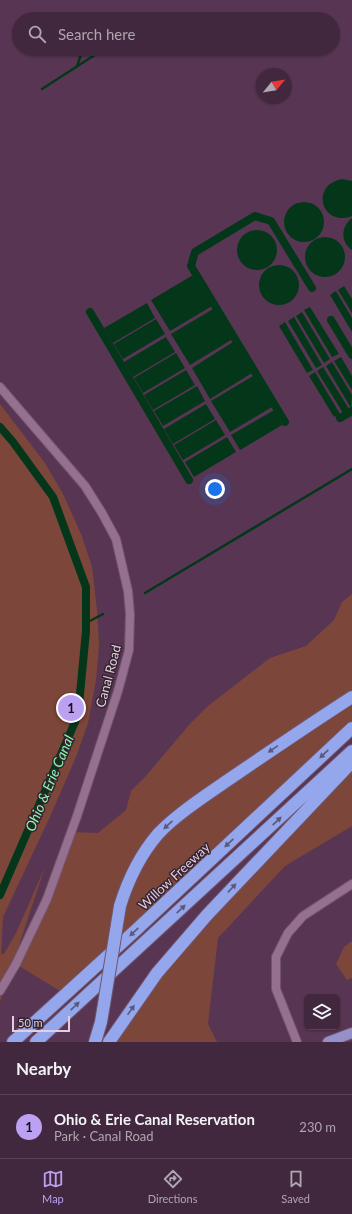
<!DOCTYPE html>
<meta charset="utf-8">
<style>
:root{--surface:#42283e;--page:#4c3449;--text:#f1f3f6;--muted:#aea6b0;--line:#5a4458;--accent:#bca0f2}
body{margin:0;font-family:Lato,sans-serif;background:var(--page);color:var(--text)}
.controls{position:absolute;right:12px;bottom:12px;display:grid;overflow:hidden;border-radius:6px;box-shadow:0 1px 3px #0004}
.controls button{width:36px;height:36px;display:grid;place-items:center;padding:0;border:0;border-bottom:1px solid var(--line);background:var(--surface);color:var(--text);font:20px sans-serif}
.compass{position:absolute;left:256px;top:68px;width:36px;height:36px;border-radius:50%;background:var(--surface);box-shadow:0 1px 3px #0004;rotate:60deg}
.scale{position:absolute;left:12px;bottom:10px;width:58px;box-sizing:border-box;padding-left:4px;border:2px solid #e3cedf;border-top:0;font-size:11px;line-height:14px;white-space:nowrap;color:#e3cedf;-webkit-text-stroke:3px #342431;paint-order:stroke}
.you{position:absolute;left:215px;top:489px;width:14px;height:14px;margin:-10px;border:3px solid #fff;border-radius:50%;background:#1a73e8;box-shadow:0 0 0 6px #1a73e833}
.badge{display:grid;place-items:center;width:26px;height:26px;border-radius:50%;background:var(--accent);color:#111;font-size:13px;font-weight:700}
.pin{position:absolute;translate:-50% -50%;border:2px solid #fff;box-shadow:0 1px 4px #0006}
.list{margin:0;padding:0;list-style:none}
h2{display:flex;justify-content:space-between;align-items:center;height:52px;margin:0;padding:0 16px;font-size:17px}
h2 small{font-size:13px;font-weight:400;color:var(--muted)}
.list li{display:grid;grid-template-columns:26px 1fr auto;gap:12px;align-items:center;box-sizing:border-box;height:64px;padding:0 16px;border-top:1px solid var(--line)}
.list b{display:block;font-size:15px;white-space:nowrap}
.list p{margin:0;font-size:13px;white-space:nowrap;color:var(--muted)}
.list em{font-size:13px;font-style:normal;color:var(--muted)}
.icon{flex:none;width:22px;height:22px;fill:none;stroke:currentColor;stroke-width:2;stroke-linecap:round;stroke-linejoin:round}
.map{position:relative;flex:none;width:352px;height:1042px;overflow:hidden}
.search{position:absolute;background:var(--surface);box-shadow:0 1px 3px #0004;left:12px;right:12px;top:12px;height:44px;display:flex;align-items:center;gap:10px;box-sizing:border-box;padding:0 14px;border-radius:22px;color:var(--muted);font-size:15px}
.sheet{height:116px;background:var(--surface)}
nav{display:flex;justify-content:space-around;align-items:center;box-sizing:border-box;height:56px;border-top:1px solid var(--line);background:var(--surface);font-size:11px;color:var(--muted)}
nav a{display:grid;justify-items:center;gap:2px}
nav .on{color:var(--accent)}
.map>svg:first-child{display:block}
</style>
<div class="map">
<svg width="352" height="1042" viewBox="0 0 352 1042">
<rect width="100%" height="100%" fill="#583653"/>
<path fill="#7d463b" d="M0,404L45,463L63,494L81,534L92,567L97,610L99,645L96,680L88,723L76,757L48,821L3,917L1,954H4L17,931L45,867L0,1002Z
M352,594V728L65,994L16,964L71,832L98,833L126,810L131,791L145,777L189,725L208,706L270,658L306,646L334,620L342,602Z
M352,762V826L285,866L218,938L208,1024L217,1042H109L157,973Z
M352,941V978L347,980L336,964L344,947Z"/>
<path fill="#04371a" d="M342,179L352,181V216C322,228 309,185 342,179Z
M284 222a20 20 0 1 1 40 0a20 20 0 1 1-40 0Z
M352,218V250C340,242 341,226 352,218Z
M237 250a20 20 0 1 1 40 0a20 20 0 1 1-40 0Z
M305 257a20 20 0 1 1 40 0a20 20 0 1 1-40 0Z
M259 285a20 20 0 1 1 40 0a20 20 0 1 1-40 0Z
M193,275L212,306L170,331L151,300Z
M344,286L352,299V313L338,290Z
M336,291L352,318V332L330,295Z
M147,303L155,318L113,343L104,328Z
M310,307L339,354L332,357L304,310Z
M213,309L231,340L190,365L171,334Z
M302,312L330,359L324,363L296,316Z
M294,317L322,365L316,368L288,321Z
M156,319L165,334L123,359L114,344Z
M285,322L313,370L307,373L279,326Z
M166,337L175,352L133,377L124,362Z
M233,342L252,373L210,399L192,368Z
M176,353L185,368L143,393L134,378Z
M341,357L352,376V390L334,361Z
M332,362L352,395L351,408L326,366Z
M323,367L349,409L343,413L317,371Z
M186,370L195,385L153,410L144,395Z
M315,372L340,414L334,417L309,376Z
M253,376L272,407L230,432L211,401Z
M197,386L205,401L163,426L154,411Z
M206,404L215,419L173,444L164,429Z
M274,410L282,425L240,450L231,435Z
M216,420L225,435L183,460L174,445Z
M227,437L236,452L194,477L185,462Z"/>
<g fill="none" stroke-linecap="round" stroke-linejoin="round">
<path stroke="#04371a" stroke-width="2.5" d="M77,66L83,49
M42,89L104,49
M145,593L352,469
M86,623L103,614"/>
<path stroke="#04371a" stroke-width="8" d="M90,312L189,480
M331,320L352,355
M340,418L352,411
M285,422L191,266L195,252L255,216L271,221L312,288
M0,427L13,442L53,497L86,587V631L78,715L0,895"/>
<g stroke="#71556d" stroke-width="10">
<path id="minor" d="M0,387L85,486L102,513L116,539L128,591L130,614L129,650L118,691L77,816L47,899L16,964L0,991
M297,1042L276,989V957L288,933L303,916L352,884"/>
</g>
<g stroke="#71556d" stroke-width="12">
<path id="major" d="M328,1042L352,1033"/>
</g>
<g stroke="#71556d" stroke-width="14">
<path id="highway" d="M120,906C128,880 140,855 158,834C177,814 205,796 228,780C269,752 310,724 352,697
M13,1042L136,930L352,728
M36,1042L352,751
M95,1042L101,1022L104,1004
M109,1042L157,973L207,915L352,762"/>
</g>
<use href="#minor" stroke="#967090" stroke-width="8"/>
<use href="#major" stroke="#9591c8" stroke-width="10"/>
<use href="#highway" stroke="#94a7ed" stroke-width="12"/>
<g stroke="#71556d" stroke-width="14" stroke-linecap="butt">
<path id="highway-bridge" d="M104,1004L120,906"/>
</g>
<use href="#highway-bridge" stroke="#94a7ed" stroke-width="12"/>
</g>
<defs><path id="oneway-solid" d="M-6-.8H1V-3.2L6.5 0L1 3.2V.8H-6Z"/></defs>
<g fill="#5a587c">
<use href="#oneway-solid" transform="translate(273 749) rotate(146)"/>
<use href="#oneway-solid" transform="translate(324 754) rotate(137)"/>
<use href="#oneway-solid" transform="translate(277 821) rotate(-43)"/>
<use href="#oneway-solid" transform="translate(168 825) rotate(137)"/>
<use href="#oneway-solid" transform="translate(229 843) rotate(137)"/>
<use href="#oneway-solid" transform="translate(232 888) rotate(-47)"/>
<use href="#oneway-solid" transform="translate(181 909) rotate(-43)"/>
<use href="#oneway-solid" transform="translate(134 932) rotate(137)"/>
<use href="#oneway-solid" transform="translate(75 1006) rotate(-43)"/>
<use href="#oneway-solid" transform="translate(131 1010) rotate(-55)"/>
</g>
<g text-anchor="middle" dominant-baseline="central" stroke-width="3" stroke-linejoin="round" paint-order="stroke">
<g font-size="13" fill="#e3cedf" stroke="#342431">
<text transform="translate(108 676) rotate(-75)">Canal Road</text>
<text transform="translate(174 876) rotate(-43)">Willow Freeway</text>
</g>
<g font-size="14" font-style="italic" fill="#86f9aa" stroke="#342431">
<text transform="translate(49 783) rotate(-67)">Ohio &amp; Erie Canal</text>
</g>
</g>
</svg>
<div class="controls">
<button><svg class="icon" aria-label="layers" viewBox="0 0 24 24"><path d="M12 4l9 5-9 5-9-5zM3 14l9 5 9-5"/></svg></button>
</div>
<svg class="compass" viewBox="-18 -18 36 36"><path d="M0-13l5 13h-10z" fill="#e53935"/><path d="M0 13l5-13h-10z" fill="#aea6b0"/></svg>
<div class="scale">50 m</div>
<div class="you"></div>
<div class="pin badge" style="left:71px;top:708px">1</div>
<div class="search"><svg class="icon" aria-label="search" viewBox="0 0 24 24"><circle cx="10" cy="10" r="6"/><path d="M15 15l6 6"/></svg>Search here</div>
</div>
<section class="sheet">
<h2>Nearby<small></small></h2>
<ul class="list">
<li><span class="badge">1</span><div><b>Ohio &amp; Erie Canal Reservation</b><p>Park · Canal Road</p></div><em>230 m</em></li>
</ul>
</section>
<nav>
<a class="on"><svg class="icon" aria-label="map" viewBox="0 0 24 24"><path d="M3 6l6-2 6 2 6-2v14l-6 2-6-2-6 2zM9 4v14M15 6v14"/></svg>Map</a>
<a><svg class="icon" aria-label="directions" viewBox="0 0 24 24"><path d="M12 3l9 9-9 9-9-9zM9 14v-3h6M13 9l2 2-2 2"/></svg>Directions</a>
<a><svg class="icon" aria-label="saved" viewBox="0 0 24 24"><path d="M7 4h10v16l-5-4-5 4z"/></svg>Saved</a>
</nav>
